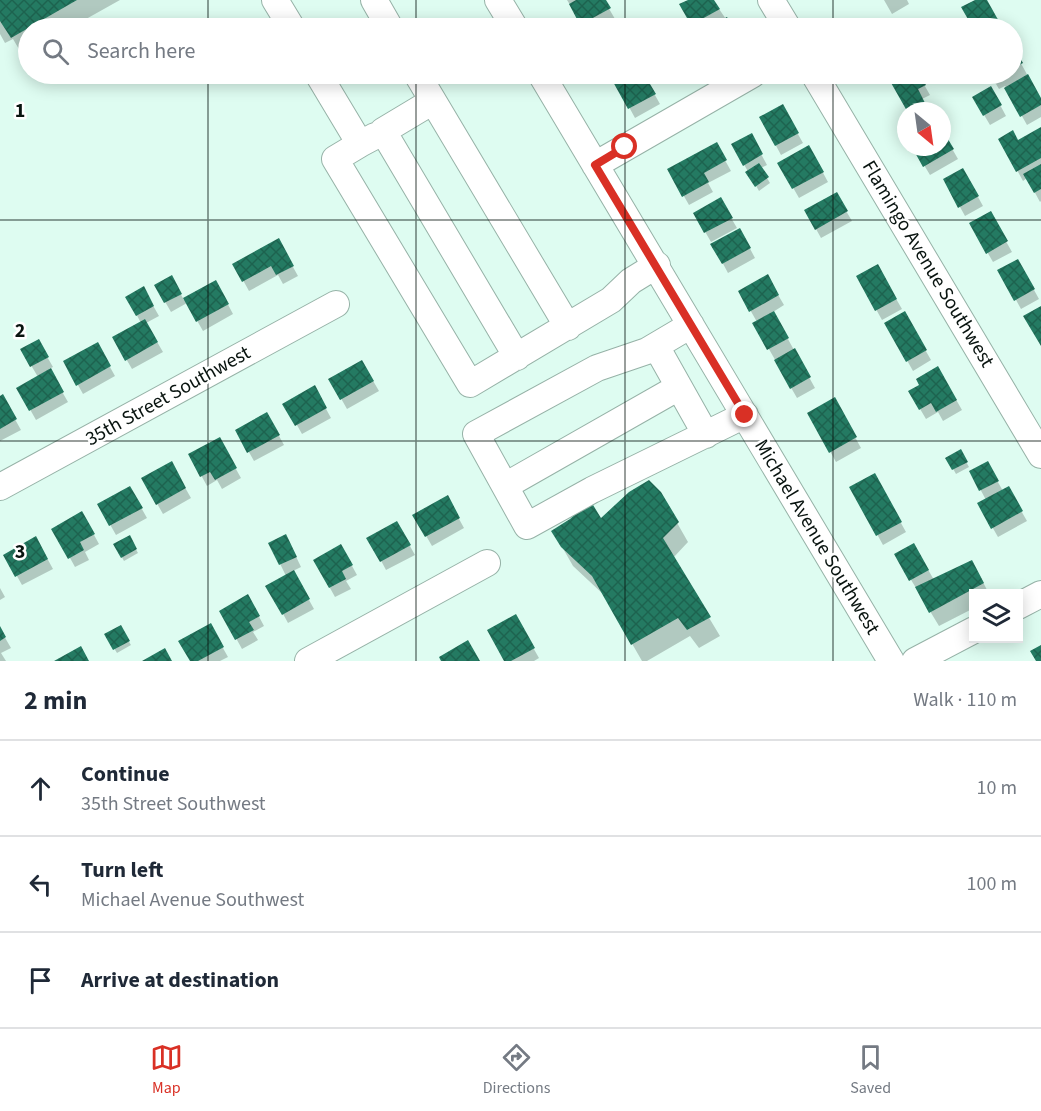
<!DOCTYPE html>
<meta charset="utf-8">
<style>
:root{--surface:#fff;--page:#f2f2f3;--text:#1f2937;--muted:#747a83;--line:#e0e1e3;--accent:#d93025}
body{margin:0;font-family:"Source Sans 3",sans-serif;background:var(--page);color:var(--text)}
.controls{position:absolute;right:18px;bottom:18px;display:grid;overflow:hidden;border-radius:0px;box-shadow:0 3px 15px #0003}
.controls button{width:54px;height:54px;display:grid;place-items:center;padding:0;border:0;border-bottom:2px solid var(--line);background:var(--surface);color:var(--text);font:30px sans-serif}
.compass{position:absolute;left:897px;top:102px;width:54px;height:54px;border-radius:50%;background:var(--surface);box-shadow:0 3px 15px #0003;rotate:151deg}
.stop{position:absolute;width:18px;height:18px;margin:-14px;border:4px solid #d93025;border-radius:50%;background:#fff}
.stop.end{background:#d93025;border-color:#fff;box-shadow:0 2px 6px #0008}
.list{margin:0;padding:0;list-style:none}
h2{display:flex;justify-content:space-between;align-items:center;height:78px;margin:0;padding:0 24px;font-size:26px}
h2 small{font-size:20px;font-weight:400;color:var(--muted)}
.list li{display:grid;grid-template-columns:39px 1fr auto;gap:18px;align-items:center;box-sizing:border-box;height:96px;padding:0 24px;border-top:2px solid var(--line)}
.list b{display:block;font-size:22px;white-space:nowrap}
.list p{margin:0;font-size:20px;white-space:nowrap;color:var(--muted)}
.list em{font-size:20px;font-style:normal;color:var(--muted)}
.icon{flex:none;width:33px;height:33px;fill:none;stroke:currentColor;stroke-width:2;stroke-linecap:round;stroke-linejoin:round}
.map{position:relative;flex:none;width:1041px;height:661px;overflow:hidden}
.search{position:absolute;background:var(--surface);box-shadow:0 3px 15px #0003;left:18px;right:18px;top:18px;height:66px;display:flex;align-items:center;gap:15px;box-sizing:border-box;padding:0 21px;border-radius:33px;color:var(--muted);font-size:22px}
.sheet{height:366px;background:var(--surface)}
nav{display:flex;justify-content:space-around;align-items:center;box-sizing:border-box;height:84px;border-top:2px solid var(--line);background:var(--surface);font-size:16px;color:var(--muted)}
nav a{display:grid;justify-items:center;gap:3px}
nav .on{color:var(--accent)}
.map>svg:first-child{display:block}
</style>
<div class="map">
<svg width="1041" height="661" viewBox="0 0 1041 661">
<defs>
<pattern id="building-cross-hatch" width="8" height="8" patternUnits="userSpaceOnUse" patternTransform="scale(1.5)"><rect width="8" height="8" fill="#247a62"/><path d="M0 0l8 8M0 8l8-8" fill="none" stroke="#1d634f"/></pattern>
</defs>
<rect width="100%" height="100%" fill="#defcf1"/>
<path fill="#0003" d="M0,0H120L70,28H28V52L23,56L13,39L5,43L0,34Z
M567,0H604L615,19L597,28H584Z
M691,0H713L732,28H695L681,5Z
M884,0H907L909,4L892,14Z
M978,0H986L1002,28H975L963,8Z
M1012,47L1041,100V117L1027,125L1005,86L999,89L990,74H1012Z
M611,74H643L660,104L635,118Z
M888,74H918L930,95L922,99L928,111H909Z
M991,88L1006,116L990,125L974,98Z
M782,106L803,143L781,155L761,118Z
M1041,129V201L1040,202L1027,178L1023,181L1000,139L1018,141Z
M943,133L958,159L930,175L915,150L919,147H942Z
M751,135L767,165L761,168L770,183L759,191L733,145Z
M716,144L731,171L708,183L713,192L689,205L669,170Z
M809,147L828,182L799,198L779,163Z
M963,170L983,206L965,216L945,180Z
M836,194L852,221L821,238L806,211Z
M720,199L737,228L711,242L695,214Z
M990,213L1012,252L993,262L971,224Z
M740,230L755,258L728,273L713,245Z
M278,240L298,276L283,284L278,275L249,291L234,264Z
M1018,261L1039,299L1021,309L1000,271Z
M877,266L902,309L882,320L858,277Z
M767,276L784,305L773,312L815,388L797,398L754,323L757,322L740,292Z
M171,277L184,300L216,282L233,314L203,331L187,303L171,312L156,286Z
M143,288L159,316L146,323L163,352L132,369L114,338L141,323L127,297Z
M904,313L931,360L913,371L886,323Z
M38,341L53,367L49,369L68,402L36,420L18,388L38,377L22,350Z
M97,344L115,376L83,394L65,362Z
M362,362L379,391L347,409L330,379Z
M938,368L962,410L943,421L938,412L926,419L910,392L921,386Z
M314,387L331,418L302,434L285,404Z
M2,396L21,430L0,441V398Z
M834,399L861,448L836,462L809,413Z
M267,414L284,445L254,461L237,431Z
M219,439L241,478L222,489L217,480L207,486L190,455Z
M960,451L969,467L956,474L947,458Z
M171,463L191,498L163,514L143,479Z
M987,463L1003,491L1008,488L1027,521L998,537L979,504L986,500L971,472Z
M874,475L906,532L883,545L851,487Z
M130,488L147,518L116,535L99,505Z
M660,493L688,542L673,558L720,636L699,648L690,636L647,661H642L604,595L573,566L553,531L601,521Z
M447,497L464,528L432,546L414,515Z
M82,513L99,544L85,552L89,560L75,567L54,529Z
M397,523L415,555L386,570L369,538Z
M129,537L138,553L124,561L115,545Z
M36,538L53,569L22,585L5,555Z
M270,543L291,546L301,567L293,571L314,609L288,623L268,586L286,576Z
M914,545L934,580L980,576L989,594H974V608L939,626L896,555Z
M341,546L357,575L346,581L351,589L335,597L315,561Z
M0,588L5,597L0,600Z
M248,596L264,626L253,632L258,640L242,649L221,611Z
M515,616L539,658L534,661H505Z
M210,625L228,657L220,661H191Z
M120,627L131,645L117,653L106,635Z
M0,629L11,648L1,653L6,661H0Z"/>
<path fill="url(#building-cross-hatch)" d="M0,0H77L11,38L0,21Z
M576,0H606L611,8L580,25L569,4Z
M688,0H714L720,9L691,25L679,4Z
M975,0H987L1001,25L996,28H973L961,7Z
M727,17L733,28H706Z
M1012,44L1023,63L1012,69Z
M625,74H644L656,94L628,109L612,80Z
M886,74H920L926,85L918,89L927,107L919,111H907Z
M989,74H1005L992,81Z
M1028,74L1041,98V105L1020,117L1004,88Z
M991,86L1002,105L983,116L972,97Z
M783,104L799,133L775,146L759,117Z
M1041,127V158L1016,172L998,139L1013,130L1018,140Z
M943,131L954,149L923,167L913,149L942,147Z
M752,133L763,154L743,166L731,144Z
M717,142L727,160L704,173L709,182L682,197L667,169Z
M809,145L824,172L792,189L777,163Z
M759,163L769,177L755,187L745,172Z
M1041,164V189L1034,193L1023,174Z
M963,168L979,196L958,208L943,179Z
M837,192L848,211L815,230L804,210Z
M721,197L733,218L704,233L693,213Z
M991,211L1008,241L986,254L969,223Z
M740,228L751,248L722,264L710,244Z
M279,238L294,266L276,275L271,266L242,282L232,264Z
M1018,259L1035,289L1014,301L997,270Z
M878,264L897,299L875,311L856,276Z
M768,274L779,295L749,312L738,291Z
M172,275L182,294L164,303L154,285Z
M216,280L229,304L196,322L183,298Z
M144,286L154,306L136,316L125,297Z
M1041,306V346L1023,316Z
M774,311L789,338L767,350L752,323Z
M905,311L927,350L906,362L884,323Z
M145,319L158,342L125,361L112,337Z
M39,339L49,357L30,367L20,349Z
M98,342L111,366L76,386L63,361Z
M795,348L811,377L790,389L774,360Z
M362,360L374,381L340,400L328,379Z
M938,366L957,400L936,412L931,403L919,410L908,391L919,385L916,379Z
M51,368L64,392L29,411L16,388Z
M315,385L327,408L295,426L282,404Z
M3,394L17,419L0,429V396Z
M835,397L857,437L829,453L807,413Z
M267,412L280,435L247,453L235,430Z
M220,437L237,468L215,480L210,472L200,477L188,454Z
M961,449L968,462L952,470L945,458Z
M172,461L186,488L156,505L141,478Z
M988,461L999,481L979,491L969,471Z
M875,473L902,522L876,536L849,487Z
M649,480L661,492L679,522L663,538L711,617L687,630L678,618L631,645L592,576L561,547L551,531L570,519L590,500L601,518L629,492Z
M130,486L143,508L109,526L97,504Z
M1009,486L1023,511L991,529L977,503Z
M448,495L460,518L425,537L412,515Z
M82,511L95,534L80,542L84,550L68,559L51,529Z
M397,521L411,545L380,562L366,538Z
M286,534L297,557L279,565L268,543Z
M130,535L137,549L121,558L113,544Z
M36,536L48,559L15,577L3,555Z
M914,543L929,570L909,581L894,554Z
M341,544L353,565L342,571L346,579L329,588L313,560Z
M972,560L984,583L929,613L915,587Z
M294,570L310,599L282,615L265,586Z
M248,594L260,616L249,622L254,630L235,640L219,611Z
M516,614L535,648L511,661H504L487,630Z
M211,623L224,647L198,661H190L178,641Z
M121,625L130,641L113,650L104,634Z
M0,626L6,637L0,641Z
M468,640L480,661H441L439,657Z
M1041,645V661H1036L1030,651Z
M81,646L89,661H54Z
M165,648L172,661H142Z"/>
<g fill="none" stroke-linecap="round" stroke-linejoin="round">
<g stroke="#96b2a7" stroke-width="28">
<path id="minor" d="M275,0L292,28
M374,0L390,28
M498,0L515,28
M771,0L788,28
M318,74L360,144L375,136
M417,74L568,327
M541,74L891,661
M814,74L1041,455
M433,101L383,131L517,357
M360,144L335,159L470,384L611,300L631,281L657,265
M595,165L753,74
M691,325L647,351L597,368L476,434L527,526L592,490L745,415
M656,346L706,435
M505,486L679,387
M0,487L336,304
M1018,606L1041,594
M308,661L487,563
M915,661L974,630"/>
</g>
<use href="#minor" stroke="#fff" stroke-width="26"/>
</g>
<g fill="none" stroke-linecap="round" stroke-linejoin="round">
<path stroke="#d93025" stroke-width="8" d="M625,147L595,165L745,415"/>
</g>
<path fill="none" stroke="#091410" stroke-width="1.5" stroke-opacity="0.55" d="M208,0V28M416,0V28M625,0V28M833,0V28M208,74V661M416,74V661M625,74V661M833,74V661M0,220H1041M0,441H1041"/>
<g text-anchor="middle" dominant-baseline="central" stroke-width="5" stroke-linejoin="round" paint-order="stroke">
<g font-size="20" fill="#091410" stroke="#fff">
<text transform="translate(928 264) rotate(59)">Flamingo Avenue Southwest</text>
<text transform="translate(168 396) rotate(-29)">35th Street Southwest</text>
<text transform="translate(817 537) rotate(59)">Michael Avenue Southwest</text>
</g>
</g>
<g font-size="20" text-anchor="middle" font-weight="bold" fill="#091410" stroke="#fff" stroke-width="5" stroke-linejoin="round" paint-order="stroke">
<text x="20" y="117">1</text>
<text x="20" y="337">2</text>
<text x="20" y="558">3</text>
</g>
</svg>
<div class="controls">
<button><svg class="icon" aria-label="layers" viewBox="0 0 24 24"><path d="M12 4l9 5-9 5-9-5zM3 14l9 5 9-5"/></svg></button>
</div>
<svg class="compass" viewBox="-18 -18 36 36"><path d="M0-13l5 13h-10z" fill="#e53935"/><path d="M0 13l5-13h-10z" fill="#747a83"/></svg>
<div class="stop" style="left:625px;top:147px"></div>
<div class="stop end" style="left:745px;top:415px"></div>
<div class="search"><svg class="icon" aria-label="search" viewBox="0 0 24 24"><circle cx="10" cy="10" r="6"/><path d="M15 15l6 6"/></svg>Search here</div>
</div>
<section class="sheet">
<h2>2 min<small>Walk · 110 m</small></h2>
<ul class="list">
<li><svg class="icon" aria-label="ahead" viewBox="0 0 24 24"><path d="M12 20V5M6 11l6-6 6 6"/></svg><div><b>Continue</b><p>35th Street Southwest</p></div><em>10 m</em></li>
<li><svg class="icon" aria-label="left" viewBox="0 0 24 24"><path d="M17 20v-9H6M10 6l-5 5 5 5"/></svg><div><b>Turn left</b><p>Michael Avenue Southwest</p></div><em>100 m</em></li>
<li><svg class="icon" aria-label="arrive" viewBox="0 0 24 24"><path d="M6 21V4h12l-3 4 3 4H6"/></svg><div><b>Arrive at destination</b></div></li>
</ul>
</section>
<nav>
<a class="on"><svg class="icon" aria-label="map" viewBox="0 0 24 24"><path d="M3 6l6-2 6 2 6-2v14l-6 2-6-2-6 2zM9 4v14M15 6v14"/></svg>Map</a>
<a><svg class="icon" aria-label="directions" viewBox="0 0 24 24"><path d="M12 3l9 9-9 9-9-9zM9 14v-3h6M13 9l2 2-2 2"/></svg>Directions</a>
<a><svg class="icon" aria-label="saved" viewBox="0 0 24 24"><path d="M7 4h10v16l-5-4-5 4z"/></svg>Saved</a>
</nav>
